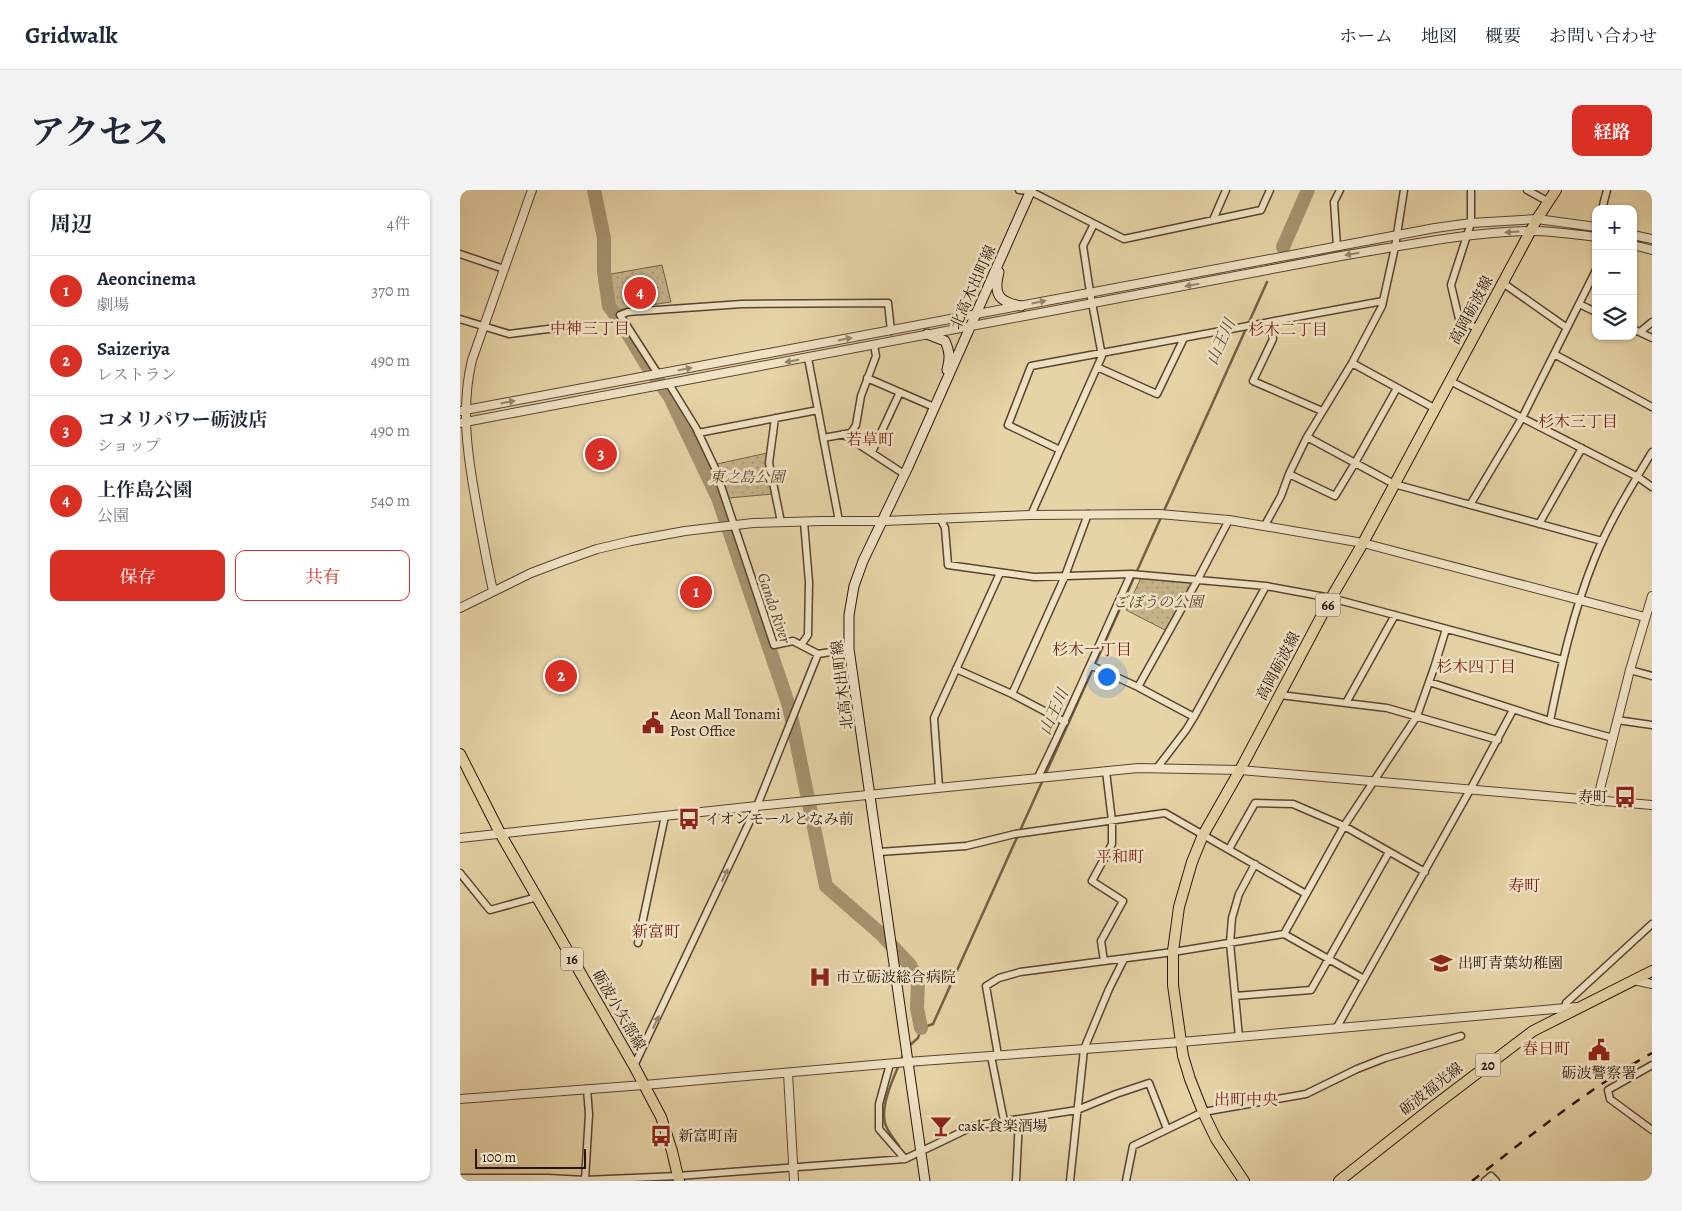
<!DOCTYPE html>
<html lang="ja">
<meta charset="utf-8">
<style>
:root{--surface:#fff;--page:#f2f2f3;--text:#1f2937;--muted:#747a83;--line:#e0e1e3;--accent:#d93025}
body{margin:0;font-family:Alegreya,"Noto Serif JP",serif;background:var(--page);color:var(--text)}
.controls{position:absolute;right:15px;top:15px;display:grid;overflow:hidden;border-radius:10px;box-shadow:0 1px 4px #0004}
.controls button{width:45px;height:45px;display:grid;place-items:center;padding:0;border:0;border-bottom:1px solid var(--line);background:var(--surface);color:var(--text);font:25px sans-serif}
.scale{position:absolute;left:15px;bottom:12px;width:111px;box-sizing:border-box;padding-left:5px;border:2px solid #291407;border-top:0;font-size:14px;line-height:18px;white-space:nowrap;color:#291407;-webkit-text-stroke:4px #efe2c5;paint-order:stroke}
.you{position:absolute;left:646px;top:486px;width:18px;height:18px;margin:-12px;border:4px solid #fff;border-radius:50%;background:#1a73e8;box-shadow:0 0 0 8px #1a73e833}
.badge{display:grid;place-items:center;width:32px;height:32px;border-radius:50%;background:var(--accent);color:#fff;font-size:16px;font-weight:700}
.pin{position:absolute;translate:-50% -50%;border:2px solid #fff;box-shadow:0 1px 5px #0006}
.list{margin:0;padding:0;list-style:none}
h2{display:flex;justify-content:space-between;align-items:center;height:65px;margin:0;padding:0 20px;font-size:21px}
h2 small{font-size:16px;font-weight:400;color:var(--muted)}
.list li{display:grid;grid-template-columns:32px 1fr auto;gap:15px;align-items:center;box-sizing:border-box;height:70px;padding:0 20px;border-top:1px solid var(--line)}
.list b{display:block;font-size:19px;white-space:nowrap}
.list p{margin:0;font-size:16px;white-space:nowrap;color:var(--muted)}
.list em{font-size:16px;font-style:normal;color:var(--muted)}
.actions{display:flex;gap:10px;padding:15px 20px}
.actions a{flex:1;padding:11px 0;border:1px solid var(--accent);border-radius:10px;text-align:center;font-size:18px;color:var(--accent)}
.actions .main{background:var(--accent);color:#fff}
.icon{flex:none;width:28px;height:28px;fill:none;stroke:currentColor;stroke-width:2;stroke-linecap:round;stroke-linejoin:round}
.map{position:relative;flex:none;width:1192px;height:991px;overflow:hidden;border-radius:10px}
header{display:flex;align-items:center;gap:30px;box-sizing:border-box;height:70px;padding:0 25px;background:var(--surface);border-bottom:1px solid var(--line)}
header strong{font-size:24px}
nav{display:flex;gap:28px;margin-inline-start:auto;font-size:18px}
.intro{display:flex;align-items:center;justify-content:space-between;box-sizing:border-box;height:120px;padding:0 30px}
h1{margin:0;font-size:35px}
.button{padding:12px 22px;border-radius:10px;background:var(--accent);color:#fff;font-size:18px;font-weight:700}
main{display:flex;gap:30px;padding:0 30px}
aside{flex:1;background:var(--surface);border-radius:10px;box-shadow:0 1px 4px #0004}
.map>svg:first-child{display:block}
</style>
<header>
<strong>Gridwalk</strong>
<nav><a>ホーム</a><a>地図</a><a>概要</a><a>お問い合わせ</a></nav>
</header>
<div class="intro"><h1>アクセス</h1><a class="button">経路</a></div>
<main>
<aside>
<h2>周辺<small>4件</small></h2>
<ul class="list">
<li><span class="badge">1</span><div><b>Aeoncinema</b><p>劇場</p></div><em>370 m</em></li>
<li><span class="badge">2</span><div><b>Saizeriya</b><p>レストラン</p></div><em>490 m</em></li>
<li><span class="badge">3</span><div><b>コメリパワー砺波店</b><p>ショップ</p></div><em>490 m</em></li>
<li><span class="badge">4</span><div><b>上作島公園</b><p>公園</p></div><em>540 m</em></li>
</ul>
<div class="actions"><a class="main">保存</a><a>共有</a></div>
</aside>
<div class="map">
<svg width="1192" height="991" viewBox="0 0 1192 991">
<defs>
<pattern id="park-dots" width="8" height="8" patternUnits="userSpaceOnUse" patternTransform="scale(1.25)"><rect width="8" height="8" fill="#c6b38b"/><path d="M2 2h.1M6 6h.1" fill="none" stroke="#aa9976" stroke-width="1.8" stroke-linecap="round"/></pattern>
</defs>
<rect width="100%" height="100%" fill="#e6d3a6"/>
<filter id="stains"><feTurbulence type="fractalNoise" baseFrequency=".004" numOctaves="4"/><feColorMatrix values="0 0 0 0 .2 0 0 0 0 .09 0 0 0 0 .02 0 0 0 .5 -.17"/></filter>
<radialGradient id="worn" r=".72"><stop offset=".6" stop-color="#630" stop-opacity="0"/><stop offset="1" stop-color="#630" stop-opacity=".3"/></radialGradient>
<path fill="url(#park-dots)" stroke="#786449" d="M202,75L211,112L156,120L149,95L151,84Z
M307,263L308,286L313,304L268,308L257,274Z
M681,388L734,391L707,441L666,420Z"/>
<g fill="none" stroke-linecap="round" stroke-linejoin="round">
<path stroke="#746046" stroke-width="2.5" d="M449,856L458,848L461,838L473,834L807,92
M439,956C434,949 427,941 425,933C420,913 436,883 443,865"/>
<path stroke="#a69270" stroke-width="14" d="M134,0L144,48V82L149,116L162,134L186,174L210,207L258,308L329,516L366,696L421,744L450,775L458,791L457,818L461,838
M823,57L848,0"/>
<g stroke="#58442f" stroke-width="9">
<path id="minor" d="M559,0L570,1L664,49L801,20L810,0
M1011,0V33L991,95L999,129L1018,139
M1067,0L1089,12
M1142,19L1147,0
M753,30L766,0
M877,57L874,12L880,0
M0,64L44,79
M1043,93L1107,138
M1119,114L1136,122
M0,129L49,144L96,138
M811,132L813,149L793,191L862,221
M1173,139L1192,148
M1180,142L1192,132
M1094,164L1192,217
M348,168L379,331
M892,173L974,218
M637,177L697,204L724,148
M198,184L160,125L168,122L282,114L428,113L431,141
M407,188L474,217
M990,191L1178,287L1192,297
M209,194L236,238L255,278L314,455L333,451L358,464
M315,228L309,273L321,332
M238,243L358,220
M383,244L444,284
M847,247L934,294L1142,351
M363,248L391,243L396,235L401,206L416,166L414,155
M600,260L548,235L571,176L923,111
M412,262L440,202
M829,284L875,306L895,273L937,198
M1010,315L1062,228L1136,80
M571,325L642,166L630,102L623,56L634,34
M480,328L485,338L488,375L574,387L671,384L806,396L871,408L1103,470
M1079,334L1122,258
M805,335L821,306L829,284L847,247L892,173L922,116L935,57L944,0
M341,455L348,445L349,392L344,332
M630,475L678,497L734,527
M496,479L552,504L605,532
M1170,480L1192,486
M969,492L1090,531L1153,548
M678,497L738,389L769,330
M552,504L605,386L628,324
M820,505L927,518L1038,550
M886,513L935,425
M1157,530L1192,535
M1090,531C1101,477 1113,422 1134,370C1149,332 1171,297 1192,262
M697,578L726,540L734,527L806,396
M578,587C611,520 640,452 671,384
M479,597L474,528L540,383
M769,659L795,613L833,614L884,636L965,682
M419,662L506,656L555,644L705,623L846,704
M0,683L30,720L77,707
M824,744L904,789
M178,753L205,626
M644,771L641,751L663,711L632,691L652,654V631L646,581
M775,806L851,800L929,662
M1105,818L1106,813L1192,734
M877,837L1010,600L1053,520
M779,847L770,753L772,728L779,704L795,674
M538,865L526,796L539,788L560,782L713,762L824,744L884,636L957,526L974,478L986,439
M531,866L544,931
M430,874L419,914V939L445,969
M1192,875L1148,900L1150,909L1192,940
M174,876L297,616L358,464L389,459
M0,988H88L125,990L218,986L445,969L514,936L617,920L656,904L689,893L707,939
M125,990L129,924L127,899
M556,991L559,929
M610,991L624,859L649,799L664,769
M666,991L673,956L743,922L846,904L897,879L925,868L1001,846
M1025,991L1031,986L1036,991"/>
</g>
<g stroke="#58442f" stroke-width="10">
<path id="tertiary" d="M1173,45L1192,49
M1173,55L1192,60
M0,221L975,38L1011,33L1077,29L1136,37
M0,233L881,66C943,56 1007,42 1071,41C1093,41 1114,44 1136,47
M33,401C27,373 22,346 17,318C8,268 0,220 12,170L72,0
M0,418L71,383L103,371L137,359L171,351L225,341L293,333L361,331H423L571,325L699,324L769,330L903,353L1185,427
M1137,611L1170,480L1192,406
M0,648L297,616L678,578L780,580L1192,615
M1174,790L1192,794
M328,883L334,991
M0,909L184,895L447,872L721,852L1117,817"/>
</g>
<g stroke="#291407" stroke-width="11">
<path id="secondary" d="M539,82C533,105 539,112 561,116
M467,144L485,151C490,162 490,169 487,180
M465,991L389,459V425L394,396L403,371L448,277L571,0"/>
</g>
<g stroke="#291407" stroke-width="12">
<path id="primary" d="M0,564L40,643L174,876L201,927L212,961L219,991
M784,991L756,949L743,922L730,889L723,866L713,795V761L719,717L732,672L743,645L780,580L871,408L903,353L1077,29L1096,0
M879,991L974,916L1073,841L1192,781"/>
</g>
<use href="#minor" stroke="#efe2c5" stroke-width="6"/>
<use href="#tertiary" stroke="#efe2c5" stroke-width="8"/>
<use href="#secondary" stroke="#efe2c5" stroke-width="9"/>
<use href="#primary" stroke="#e6d3a6" stroke-width="10"/>
<path stroke="#291407" stroke-width="2.5" stroke-dasharray="9 9" stroke-linecap="butt" d="M1012,991C1070,946 1128,899 1192,863"/>
</g>
<defs><path id="oneway-solid" d="M-6-.8H1V-3.2L6.5 0L1 3.2V.8H-6Z" transform="scale(1.25)"/></defs>
<g fill="#968570">
<use href="#oneway-solid" transform="translate(1052 42) rotate(177)"/>
<use href="#oneway-solid" transform="translate(892 64) rotate(171)"/>
<use href="#oneway-solid" transform="translate(732 95) rotate(170)"/>
<use href="#oneway-solid" transform="translate(579 112) rotate(-11)"/>
<use href="#oneway-solid" transform="translate(385 149) rotate(-11)"/>
<use href="#oneway-solid" transform="translate(332 171) rotate(169)"/>
<use href="#oneway-solid" transform="translate(225 179) rotate(-11)"/>
<use href="#oneway-solid" transform="translate(48 212) rotate(-11)"/>
<use href="#oneway-solid" transform="translate(265 685) rotate(-65)"/>
<use href="#oneway-solid" transform="translate(196 832) rotate(-65)"/>
</g>
<defs>
<g id="civic-bare" transform="scale(1.725)"><path d="M-.6-6.5H3V-4.5H.6V-3L4-1V1h2V6H-6V1h2V-1L-.6-3ZM-1.2 2.5V6h2.4V2.5Z" fill="#8f2418" stroke="#efe2c5" stroke-width="2.5" paint-order="stroke"/></g>
<g id="bus-bare" transform="scale(1.725)"><path d="M-5-6H5V4H4V6H2V4H-2V6H-4V4H-5ZM-3.5-4V0h7V-4ZM-3.5 1.2v1.5H-2V1.2ZM2 1.2v1.5H3.5V1.2Z" fill="#8f2418" stroke="#efe2c5" stroke-width="2.5" paint-order="stroke"/></g>
<g id="school-bare" transform="scale(1.725)"><path d="M0-5L7-2L0 1L-7-2ZM-4 1L0 2.5L4 1V4Q0 6-4 4Z" fill="#8f2418" stroke="#efe2c5" stroke-width="2.5" paint-order="stroke"/></g>
<g id="hospital-bare" transform="scale(1.725)"><path d="M-5-5h3v3.5h4V-5h3V5h-3V1.5h-4V5h-3Z" fill="#8f2418" stroke="#efe2c5" stroke-width="2.5" paint-order="stroke"/></g>
<g id="bar-bare" transform="scale(1.725)"><path d="M-6-5H6L.8 .8V4.5H3.5V6h-7V4.5H-.8V.8Z" fill="#8f2418" stroke="#efe2c5" stroke-width="2.5" paint-order="stroke"/></g>
</defs>
<g fill-rule="evenodd">
<use href="#civic-bare" x="193" y="533"/>
<use href="#bus-bare" x="1165" y="607"/>
<use href="#bus-bare" x="229" y="629"/>
<use href="#school-bare" x="981" y="773"/>
<use href="#hospital-bare" x="360" y="787"/>
<use href="#civic-bare" x="1139" y="860"/>
<use href="#bar-bare" x="481" y="936"/>
<use href="#bus-bare" x="201" y="946"/>
</g>
<g text-anchor="middle" dominant-baseline="central" stroke-width="5" stroke-linejoin="round" paint-order="stroke">
<g fill="#efe2c5" stroke="#645240" stroke-width="1">
<rect x="855.5" y="403.5" width="25" height="23" rx="4"/>
<rect x="101" y="757.5" width="22" height="23" rx="4"/>
<rect x="1015.5" y="863.5" width="25" height="23" rx="4"/>
</g>
<g font-size="14" font-weight="bold" fill="#291407">
<text x="868" y="415">66</text>
<text x="112" y="769">16</text>
<text x="1028" y="875">20</text>
</g>
<g font-size="15" fill="#291407" stroke="#efe2c5">
<text transform="translate(513 97) rotate(-66)">北高木出町線</text>
<text transform="translate(1011 120) rotate(-62)">高岡砺波線</text>
<text transform="translate(818 476) rotate(-62)">高岡砺波線</text>
<text transform="translate(382 495) rotate(-97)">北高木出町線</text>
<text transform="translate(159 820) rotate(60)">砺波小矢部線</text>
<text transform="translate(971 899) rotate(-38)">砺波福光線</text>
</g>
<g font-size="15" font-style="italic" fill="#58442f" stroke="#efe2c5">
<text x="287" y="287">東之島公園</text>
<text x="698" y="412">ごぼうの公園</text>
</g>
<g font-size="15" fill="#291407" stroke="#efe2c5" text-anchor="start">
<text x="210" y="524">Aeon Mall Tonami<tspan x="210" dy="17">Post Office</tspan></text>
<text x="1148" y="607" text-anchor="end">寿町</text>
<text x="245" y="629">イオンモールとなみ前</text>
<text x="998" y="773">出町青葉幼稚園</text>
<text x="376" y="787">市立砺波総合病院</text>
<text x="1139" y="883" text-anchor="middle">砺波警察署</text>
<text x="498" y="936">cask 食楽酒場</text>
<text x="218" y="946">新富町南</text>
</g>
<g font-size="16" fill="#7a1f14" stroke="#efe2c5">
<text x="130" y="139">中神三丁目</text>
<text x="828" y="140">杉木二丁目</text>
<text x="1118" y="232">杉木三丁目</text>
<text x="410" y="250">若草町</text>
<text x="632" y="460">杉木一丁目</text>
<text x="1016" y="477">杉木四丁目</text>
<text x="660" y="667">平和町</text>
<text x="1064" y="696">寿町</text>
<text x="196" y="742">新富町</text>
<text x="1086" y="859">春日町</text>
<text x="786" y="910">出町中央</text>
</g>
<g font-size="16" font-style="italic" fill="#5b4631" stroke="#efe2c5">
<text transform="translate(761 152) rotate(-66)">山王川</text>
<text transform="translate(314 418) rotate(71)">Gando River</text>
<text transform="translate(594 522) rotate(-66)">山王川</text>
</g>
</g>
<rect width="100%" height="100%" filter="url(#stains)"/>
<rect width="100%" height="100%" fill="url(#worn)"/>
</svg>
<div class="controls">
<button>+</button>
<button>−</button>
<button><svg class="icon" aria-label="layers" viewBox="0 0 24 24"><path d="M12 4l9 5-9 5-9-5zM3 14l9 5 9-5"/></svg></button>
</div>
<div class="scale">100 m</div>
<div class="you"></div>
<div class="pin badge" style="left:236px;top:402px">1</div>
<div class="pin badge" style="left:101px;top:486px">2</div>
<div class="pin badge" style="left:141px;top:264px">3</div>
<div class="pin badge" style="left:180px;top:103px">4</div>
</div>
</main>
